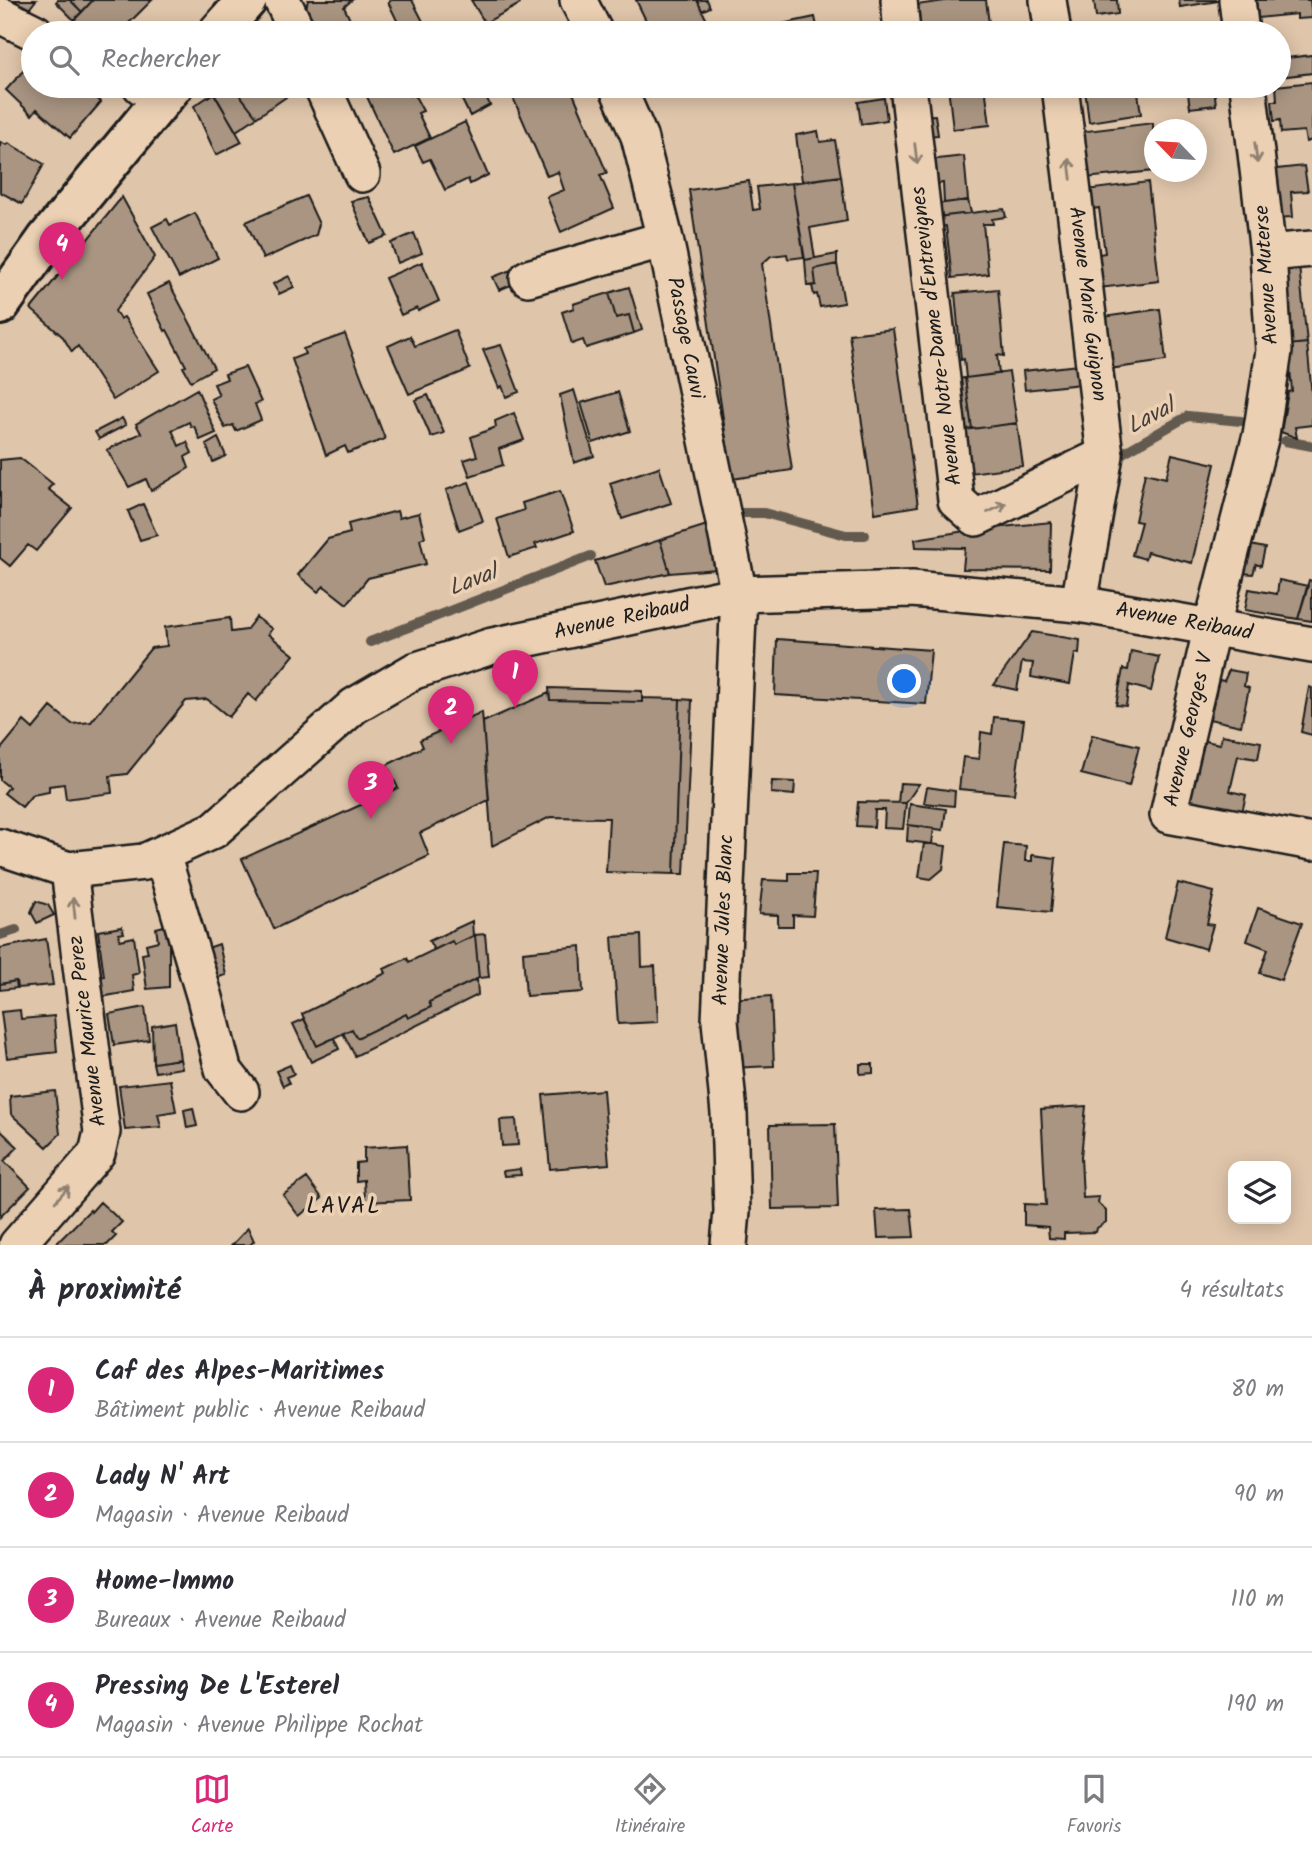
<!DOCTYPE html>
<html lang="fr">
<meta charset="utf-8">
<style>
:root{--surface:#fff;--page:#f7f7f7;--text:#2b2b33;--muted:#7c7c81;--line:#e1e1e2;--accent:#db2777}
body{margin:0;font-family:Kalam,sans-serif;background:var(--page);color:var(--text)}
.controls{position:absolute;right:21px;bottom:21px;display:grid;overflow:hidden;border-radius:14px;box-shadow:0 4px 18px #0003}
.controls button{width:63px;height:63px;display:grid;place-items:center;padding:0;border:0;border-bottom:2px solid var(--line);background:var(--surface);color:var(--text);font:35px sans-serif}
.compass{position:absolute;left:1144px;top:119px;width:63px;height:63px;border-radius:50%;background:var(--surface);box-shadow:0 4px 18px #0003;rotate:295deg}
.you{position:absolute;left:905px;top:682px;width:24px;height:24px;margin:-18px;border:5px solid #fff;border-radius:50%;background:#1a73e8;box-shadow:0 0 0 10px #1a73e833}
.badge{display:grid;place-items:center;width:46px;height:46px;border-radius:50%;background:var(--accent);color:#fff;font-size:23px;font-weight:700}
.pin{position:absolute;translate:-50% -58px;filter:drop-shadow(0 2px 4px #0008)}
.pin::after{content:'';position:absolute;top:37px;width:24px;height:21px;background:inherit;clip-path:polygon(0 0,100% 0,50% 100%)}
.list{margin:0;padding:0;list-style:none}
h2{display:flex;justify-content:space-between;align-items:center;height:91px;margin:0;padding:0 28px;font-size:30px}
h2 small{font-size:23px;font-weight:400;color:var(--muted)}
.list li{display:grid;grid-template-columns:46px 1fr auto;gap:21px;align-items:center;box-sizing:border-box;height:105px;padding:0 28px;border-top:2px solid var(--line)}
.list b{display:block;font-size:26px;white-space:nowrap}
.list p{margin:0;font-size:23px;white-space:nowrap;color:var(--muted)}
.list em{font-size:23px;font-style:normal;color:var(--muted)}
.icon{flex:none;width:38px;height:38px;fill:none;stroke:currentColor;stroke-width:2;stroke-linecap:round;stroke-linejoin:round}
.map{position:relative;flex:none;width:1312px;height:1245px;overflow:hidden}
.search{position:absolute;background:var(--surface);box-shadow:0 4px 18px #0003;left:21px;right:21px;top:21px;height:77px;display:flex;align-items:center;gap:18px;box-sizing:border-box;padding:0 24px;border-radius:38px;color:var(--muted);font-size:26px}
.sheet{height:511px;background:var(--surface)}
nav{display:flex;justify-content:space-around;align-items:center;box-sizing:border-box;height:98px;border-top:2px solid var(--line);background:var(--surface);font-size:19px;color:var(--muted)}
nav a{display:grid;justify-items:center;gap:4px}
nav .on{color:var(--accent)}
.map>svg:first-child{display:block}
</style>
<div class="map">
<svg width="1312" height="1245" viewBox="0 0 1312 1245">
<rect width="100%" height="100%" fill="#dfc5aa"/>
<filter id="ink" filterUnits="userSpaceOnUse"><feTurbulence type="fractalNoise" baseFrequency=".0143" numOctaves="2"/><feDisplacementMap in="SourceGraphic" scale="14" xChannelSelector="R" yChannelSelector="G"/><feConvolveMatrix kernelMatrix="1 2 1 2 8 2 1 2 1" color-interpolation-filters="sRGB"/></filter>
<g filter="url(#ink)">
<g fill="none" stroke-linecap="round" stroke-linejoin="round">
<path stroke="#645a50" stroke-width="10" d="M1285,441L1312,446
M1121,454L1188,416L1241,421
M737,513H764L846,535H865
M370,642L591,556
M0,935L16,930"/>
</g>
<path fill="#a99582" stroke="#1c1c1c" stroke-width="2" d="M0,0H36L26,13Z
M58,0H70L82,12L74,20L56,2Z
M70,0H93L82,12Z
M93,0H152L119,33H87L73,21Z
M308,0H352L344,7L356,32L360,29L363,33H318L306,8Z
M392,0H412L429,33H403L388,2Z
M471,0H518L520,4L485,23Z
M636,0H697L713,33H652Z
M697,0H707L710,7L702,11Z
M952,0H986L989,24L912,33L909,6Z
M1094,0H1117L1118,14L1096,17Z
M1179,0H1219V1L1180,7Z
M1256,0H1310L1312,18L1297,19V14L1258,18Z
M815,17L818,31L838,27L839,33H779L777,25Z
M1130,26L1131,33H1084L1083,32Z
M1312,55V73L1279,77V59Z
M26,68L33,75V86H45L54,93L59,86H83L101,102L70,138L37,109L32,115L6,90Z
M1312,82V140L1306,142L1304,131L1281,133L1280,120L1274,121L1272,101H1277L1276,86Z
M212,86H233L257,117L236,131L210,87Z
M233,86H282L289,95L257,117Z
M362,86H405L410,96L414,94L423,111L418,113L430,138L394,155Z
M455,86H481L490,105L470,116Z
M508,86H570L607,173L600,175L614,208L561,232L547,197L564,190L558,172L547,176Z
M948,86H985L990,125L953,129Z
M1110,86H1137L1141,114L1089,122L1085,89Z
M1187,86H1214L1216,105L1190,108Z
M214,93L242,142L216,155L194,106Z
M884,98L887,120L861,124L858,102Z
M935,115L938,135L926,136L923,116Z
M465,122L488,175L470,184L468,179L445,190L430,159L423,162L415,146Z
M1153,123L1154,171L1085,178L1078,132Z
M818,131L820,142L835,140L841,176L802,181L796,135Z
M0,142L7,145L8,143L44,164L22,204L0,192Z
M964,156L968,200L944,203L943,183L932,185L929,160Z
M1304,166L1308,191L1291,192L1293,217L1273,218L1268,170Z
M841,176L847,221L810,228L815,258L805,260L792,183Z
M749,181L753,210L760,209L757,187L792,183L804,257L788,259L787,254L771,256L762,264L792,470L732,479L689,190Z
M1148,182L1159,281L1099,288L1094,255L1105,253L1099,208L1088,210L1086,190Z
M306,196L319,224L316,235L263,259L246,222Z
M122,197L155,257L115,311L120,319L124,317L159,371L113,400L78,346L72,352L63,337L31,309Z
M369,197L387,236L369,243L351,201Z
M968,200L971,213L937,217L935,204Z
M1004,209L1006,217L992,219L993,224H983L988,274L952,278L946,226L938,227L937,217Z
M195,213L218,258L179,278L152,227L167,219L170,225Z
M414,233L422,253L398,263L391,243Z
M837,254V264L814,269L816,285L807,286L805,260Z
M422,262L439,301L418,311L417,308L401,315L385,278Z
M837,264L844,303L820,307L817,294L814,295L812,286L816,285L814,269Z
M1299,266L1307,343L1288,345L1278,268Z
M516,268L521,281L499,290L493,277Z
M289,276L294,287L279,294L273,284Z
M169,283L214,368L191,381L183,367L186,366L167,330L165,331L147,294Z
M629,287L642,330L634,333L629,315L616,318L609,293Z
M998,289L1004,356L997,355L999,374L966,378L964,359L961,360L955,293Z
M609,293L616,318L629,315L634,333L586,348L583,340L572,344L562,312L574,308L573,304Z
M1160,309L1166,361L1109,369L1103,317Z
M893,329L918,506L875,513L849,334Z
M455,330L470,369L409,394L388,346L410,336L415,346Z
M345,334L385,439L348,453L345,446L326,455L292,359L305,354L303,349Z
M1307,343L1312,396V425L1295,427L1297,438L1281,432L1288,392L1292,391L1288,345Z
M501,345L519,392L506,397L502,386L499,388L483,350Z
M1079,365L1081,384L1025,390L1023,371Z
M245,367L261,402L255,404L261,420L236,431L233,425L225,428L211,399L219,395L214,384L227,379L225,374Z
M1009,372L1017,423L972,429L965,378Z
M965,378L972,429L964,430L958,379Z
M197,389L216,433L200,440L194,426L191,427L189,422L172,430L179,446L187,442L192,453L185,457L189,468L151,491L146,479L129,487L107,450L141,433L136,424Z
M574,390L594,456L574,463L560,395Z
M618,392L630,431L593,443L581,403Z
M428,395L444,433L431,437L415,400Z
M514,413L524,440L499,449L503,465L470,476L464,460L477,456L471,437L496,427L495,421Z
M122,418L126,425L99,439L95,432Z
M1017,423L1023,466L970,473L964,430Z
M218,438L226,456L213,462L206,445Z
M1172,454L1215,464L1192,563L1147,552L1145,559L1132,555L1141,522L1135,521L1145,473L1166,478Z
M20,458L53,484L48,489L72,508L36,551L28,545L10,566L0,558V460Z
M659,467L671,503L622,519L610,483Z
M469,482L483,521L459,530L446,490Z
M560,491L574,531L535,544L537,548L509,557L497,519L524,510L522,503Z
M143,504L157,535L140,540L128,511Z
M397,511L399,518L419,513L425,537L420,539L426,564L368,578L347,604L324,586L318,592L298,575L328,539L350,533L348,524Z
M1051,522L1050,570L963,569L965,548L916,547L915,539L965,531Z
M707,525L717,569L670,573L660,540Z
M660,540L670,573L604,587L595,561Z
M1250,545L1265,548L1261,566L1256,564L1253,574L1242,573Z
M1279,580L1308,586L1298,619L1245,610L1249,589L1277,594Z
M1309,580L1312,581V621L1298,619Z
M256,617L272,629L268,634L294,655L256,701L248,694L229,717L207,699L186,701L127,774L110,776L112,793L66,799L64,784L49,786V792L32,795L22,807L4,793L9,787L0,780V750L24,721L33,729L51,707L72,724L91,722L151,648L167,646L165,627L230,618L231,632L246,630Z
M1032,632L1080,640L1079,654L1075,653L1070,684L1031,677L1033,663L1022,662L1017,690L994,685Z
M777,639L931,650L926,704L775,695Z
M1131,651L1159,657L1151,691L1129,685L1126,706L1116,705L1123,669L1128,670Z
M1229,670L1246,673L1244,686L1249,688L1241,726L1209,719L1219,680L1224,681Z
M1309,687L1312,688V735L1301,732Z
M549,688L642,691V702L550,700Z
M549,693L550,700L642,702V698L680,699L674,874L606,872L609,818L550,817L492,846L483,722Z
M680,699L692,700L684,874H674Z
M482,712L489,800L420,833L429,856L274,929L242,859L398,788L387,765L423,747L420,740Z
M994,717L1024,720L1014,794L959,789L963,757L979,759L981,732L992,734Z
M1092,735L1139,746L1129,786L1081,774Z
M1222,735L1261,742L1258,759L1238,756L1230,791L1246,795L1241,817L1184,805L1200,740L1220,744Z
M772,781L795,782L794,795L771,793Z
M900,783L919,784L906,803H898Z
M927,787L955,791L954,806L924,803Z
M858,802L906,803L903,829L884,828L885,810H875L874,827L856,826Z
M910,804L946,809L943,830L908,825Z
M908,825L934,828L932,844L907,841Z
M924,843L946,846L943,869L931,879L919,877Z
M1004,844L1026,846L1025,861H1032V855L1056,858L1051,912L997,907Z
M789,873H816L813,916L793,915V926H778V915L759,914L763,880L789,881Z
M1178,883L1214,892L1207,924L1213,925L1206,949L1165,937Z
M36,901L48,905L54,915L37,923L31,912Z
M1258,908L1302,923L1281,980L1260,973L1268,949L1247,941Z
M472,921L473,936L454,945L452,941L434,950L429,941Z
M164,926L169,944V987L147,989L142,954L148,953L146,944L158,941L156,928Z
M122,927L124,933L119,934L120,940L134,937L139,973L132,975L134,991L101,997L99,978L104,976L98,931Z
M485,934L489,977L479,978L475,935Z
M475,935L479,978L429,1002L431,1007L408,1018L406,1014L357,1038L352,1029L317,1046L302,1014L386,973L384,969L407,958L409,962L452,941L454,945Z
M641,935L642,967L655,966L658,1022L618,1024L612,937Z
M46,939L53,985L17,988L16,981L0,984V948Z
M219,944L226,975L212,979L205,949Z
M581,946L583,992L526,996L523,952Z
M477,979L478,995L355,1056L343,1033L352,1029L357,1038L406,1014L408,1018L431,1007L429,1002Z
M16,981L17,988L0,990V984Z
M771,996L774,1066L732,1068L730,999Z
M145,1007L149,1040L114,1045L109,1014Z
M20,1010L21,1019L54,1016L57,1052L7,1058L1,1012Z
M304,1019L317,1046L334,1038L339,1049L311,1062L293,1024Z
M175,1022L180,1059L153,1063L152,1026Z
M180,1059L182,1068L155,1072L153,1063Z
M860,1064H873V1073L860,1074Z
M290,1065L294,1074L286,1077L289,1083L283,1086L276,1071Z
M170,1080L176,1111L158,1114L161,1127L125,1130L119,1086Z
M603,1090L609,1164L550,1169L543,1095Z
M55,1091L60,1134L47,1147L11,1114L10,1096Z
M1086,1106L1081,1157L1083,1198L1099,1197L1098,1203L1106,1211V1222L1097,1228L1096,1232L1064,1233V1239L1049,1238L1048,1227L1024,1225V1204L1046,1205L1041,1109Z
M193,1108L197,1126L187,1128L184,1110Z
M516,1119L518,1145L502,1146L500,1120Z
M835,1124L838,1208L772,1209L770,1125Z
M0,1130L18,1147L4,1161L30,1187L0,1217Z
M407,1145L410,1200L365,1202L364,1180L356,1181V1163L364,1162V1148Z
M520,1169L521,1175L504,1176L503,1171Z
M307,1178L322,1198L299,1216L283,1195Z
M100,1202L122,1222L112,1232L116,1236L107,1245H55L90,1210L91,1212Z
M911,1209L914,1237L878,1238L876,1210Z
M248,1228L254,1241L250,1245H232Z"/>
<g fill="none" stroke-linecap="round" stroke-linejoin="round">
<g stroke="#1c1c1c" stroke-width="40">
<path id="minor" d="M282,0L298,33
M578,0L595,33
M899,0L902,33
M1048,0L1053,33
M1237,0L1241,33
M0,15L36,33
M141,86L162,98
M322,86L362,174
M617,86L639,136L665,239L739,594L720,1021L729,1113L732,1211L729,1245
M908,86L956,500L976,518L1105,455
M1060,86L1105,455L1079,604
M1248,86L1268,253L1274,351L1261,435L1212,626L1168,815L1312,842
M1268,253L1312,249
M528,278L665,239
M0,847L69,870L144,862L214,830L354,706L414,671L492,646L739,594L912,589L1079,604L1312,645
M162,854L205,998L223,1069L241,1092
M17,1245L97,1153L102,1132L69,870"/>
</g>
<g stroke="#1c1c1c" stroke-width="44">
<path id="major" d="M218,33L247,0
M0,305L47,239L173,86"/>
</g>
<use href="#minor" stroke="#ebd0b3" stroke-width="35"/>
<use href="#major" stroke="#ebd0b3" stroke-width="38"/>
</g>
<defs><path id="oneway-shaft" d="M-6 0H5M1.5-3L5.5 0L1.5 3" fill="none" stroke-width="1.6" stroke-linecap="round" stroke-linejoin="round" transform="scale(1.75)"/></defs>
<g stroke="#8e7f6f">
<use href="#oneway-shaft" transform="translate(1256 153) rotate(83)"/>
<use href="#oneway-shaft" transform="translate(916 154) rotate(83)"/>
<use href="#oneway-shaft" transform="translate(1070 169) rotate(-97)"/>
<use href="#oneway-shaft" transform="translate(997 508) rotate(-26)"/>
<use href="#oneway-shaft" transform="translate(74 908) rotate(-96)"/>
<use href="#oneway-shaft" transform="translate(62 1194) rotate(-49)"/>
</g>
</g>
<g text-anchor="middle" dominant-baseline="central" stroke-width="7" stroke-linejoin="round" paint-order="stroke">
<g font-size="21" fill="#1c1c1c" stroke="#ebd0b3">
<text transform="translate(1267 275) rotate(-94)">Avenue Muterse</text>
<text transform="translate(1087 304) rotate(83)">Avenue Marie Guignon</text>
<text transform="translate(937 336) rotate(-97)">Avenue Notre-Dame d'Entrevignes</text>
<text transform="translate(685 338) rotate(79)">Passage Cauvi</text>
<text transform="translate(622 619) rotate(-12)">Avenue Reibaud</text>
<text transform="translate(1184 622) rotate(10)">Avenue Reibaud</text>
<text transform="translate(1189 730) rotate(-77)">Avenue Georges V</text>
<text transform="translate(724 920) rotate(-88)">Avenue Jules Blanc</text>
<text transform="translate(88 1031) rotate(-97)">Avenue Maurice Perez</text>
</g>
<g font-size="23" font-style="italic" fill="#46403a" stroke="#ebd0b3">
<text transform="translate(1151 417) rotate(-28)">Laval</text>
<text transform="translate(473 581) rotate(-21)">Laval</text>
</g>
<g font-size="23" letter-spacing="2" fill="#1c1c1c" stroke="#ebd0b3">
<text x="344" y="1207">LAVAL</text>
</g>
</g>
</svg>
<div class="controls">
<button><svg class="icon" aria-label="layers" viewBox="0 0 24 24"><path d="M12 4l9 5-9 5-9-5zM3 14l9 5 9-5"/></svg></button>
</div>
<svg class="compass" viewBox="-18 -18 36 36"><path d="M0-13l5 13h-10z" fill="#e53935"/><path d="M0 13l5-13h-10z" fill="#7c7c81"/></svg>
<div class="you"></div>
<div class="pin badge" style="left:515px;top:708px">1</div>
<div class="pin badge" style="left:451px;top:744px">2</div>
<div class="pin badge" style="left:371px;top:819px">3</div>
<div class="pin badge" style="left:62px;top:280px">4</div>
<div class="search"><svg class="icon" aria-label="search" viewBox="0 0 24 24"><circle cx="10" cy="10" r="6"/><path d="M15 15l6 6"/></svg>Rechercher</div>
</div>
<section class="sheet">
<h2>À proximité<small>4 résultats</small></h2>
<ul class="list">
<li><span class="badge">1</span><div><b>Caf des Alpes-Maritimes</b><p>Bâtiment public · Avenue Reibaud</p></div><em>80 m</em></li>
<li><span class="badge">2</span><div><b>Lady N' Art</b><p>Magasin · Avenue Reibaud</p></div><em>90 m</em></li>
<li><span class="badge">3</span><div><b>Home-Immo</b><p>Bureaux · Avenue Reibaud</p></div><em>110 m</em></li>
<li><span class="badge">4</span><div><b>Pressing De L'Esterel</b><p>Magasin · Avenue Philippe Rochat</p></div><em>190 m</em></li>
</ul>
</section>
<nav>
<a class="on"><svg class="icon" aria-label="map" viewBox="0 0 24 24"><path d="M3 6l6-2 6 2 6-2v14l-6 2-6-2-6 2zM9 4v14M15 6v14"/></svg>Carte</a>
<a><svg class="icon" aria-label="directions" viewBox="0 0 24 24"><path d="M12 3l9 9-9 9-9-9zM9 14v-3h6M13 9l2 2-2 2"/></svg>Itinéraire</a>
<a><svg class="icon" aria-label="saved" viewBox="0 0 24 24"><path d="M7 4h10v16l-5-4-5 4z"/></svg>Favoris</a>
</nav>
